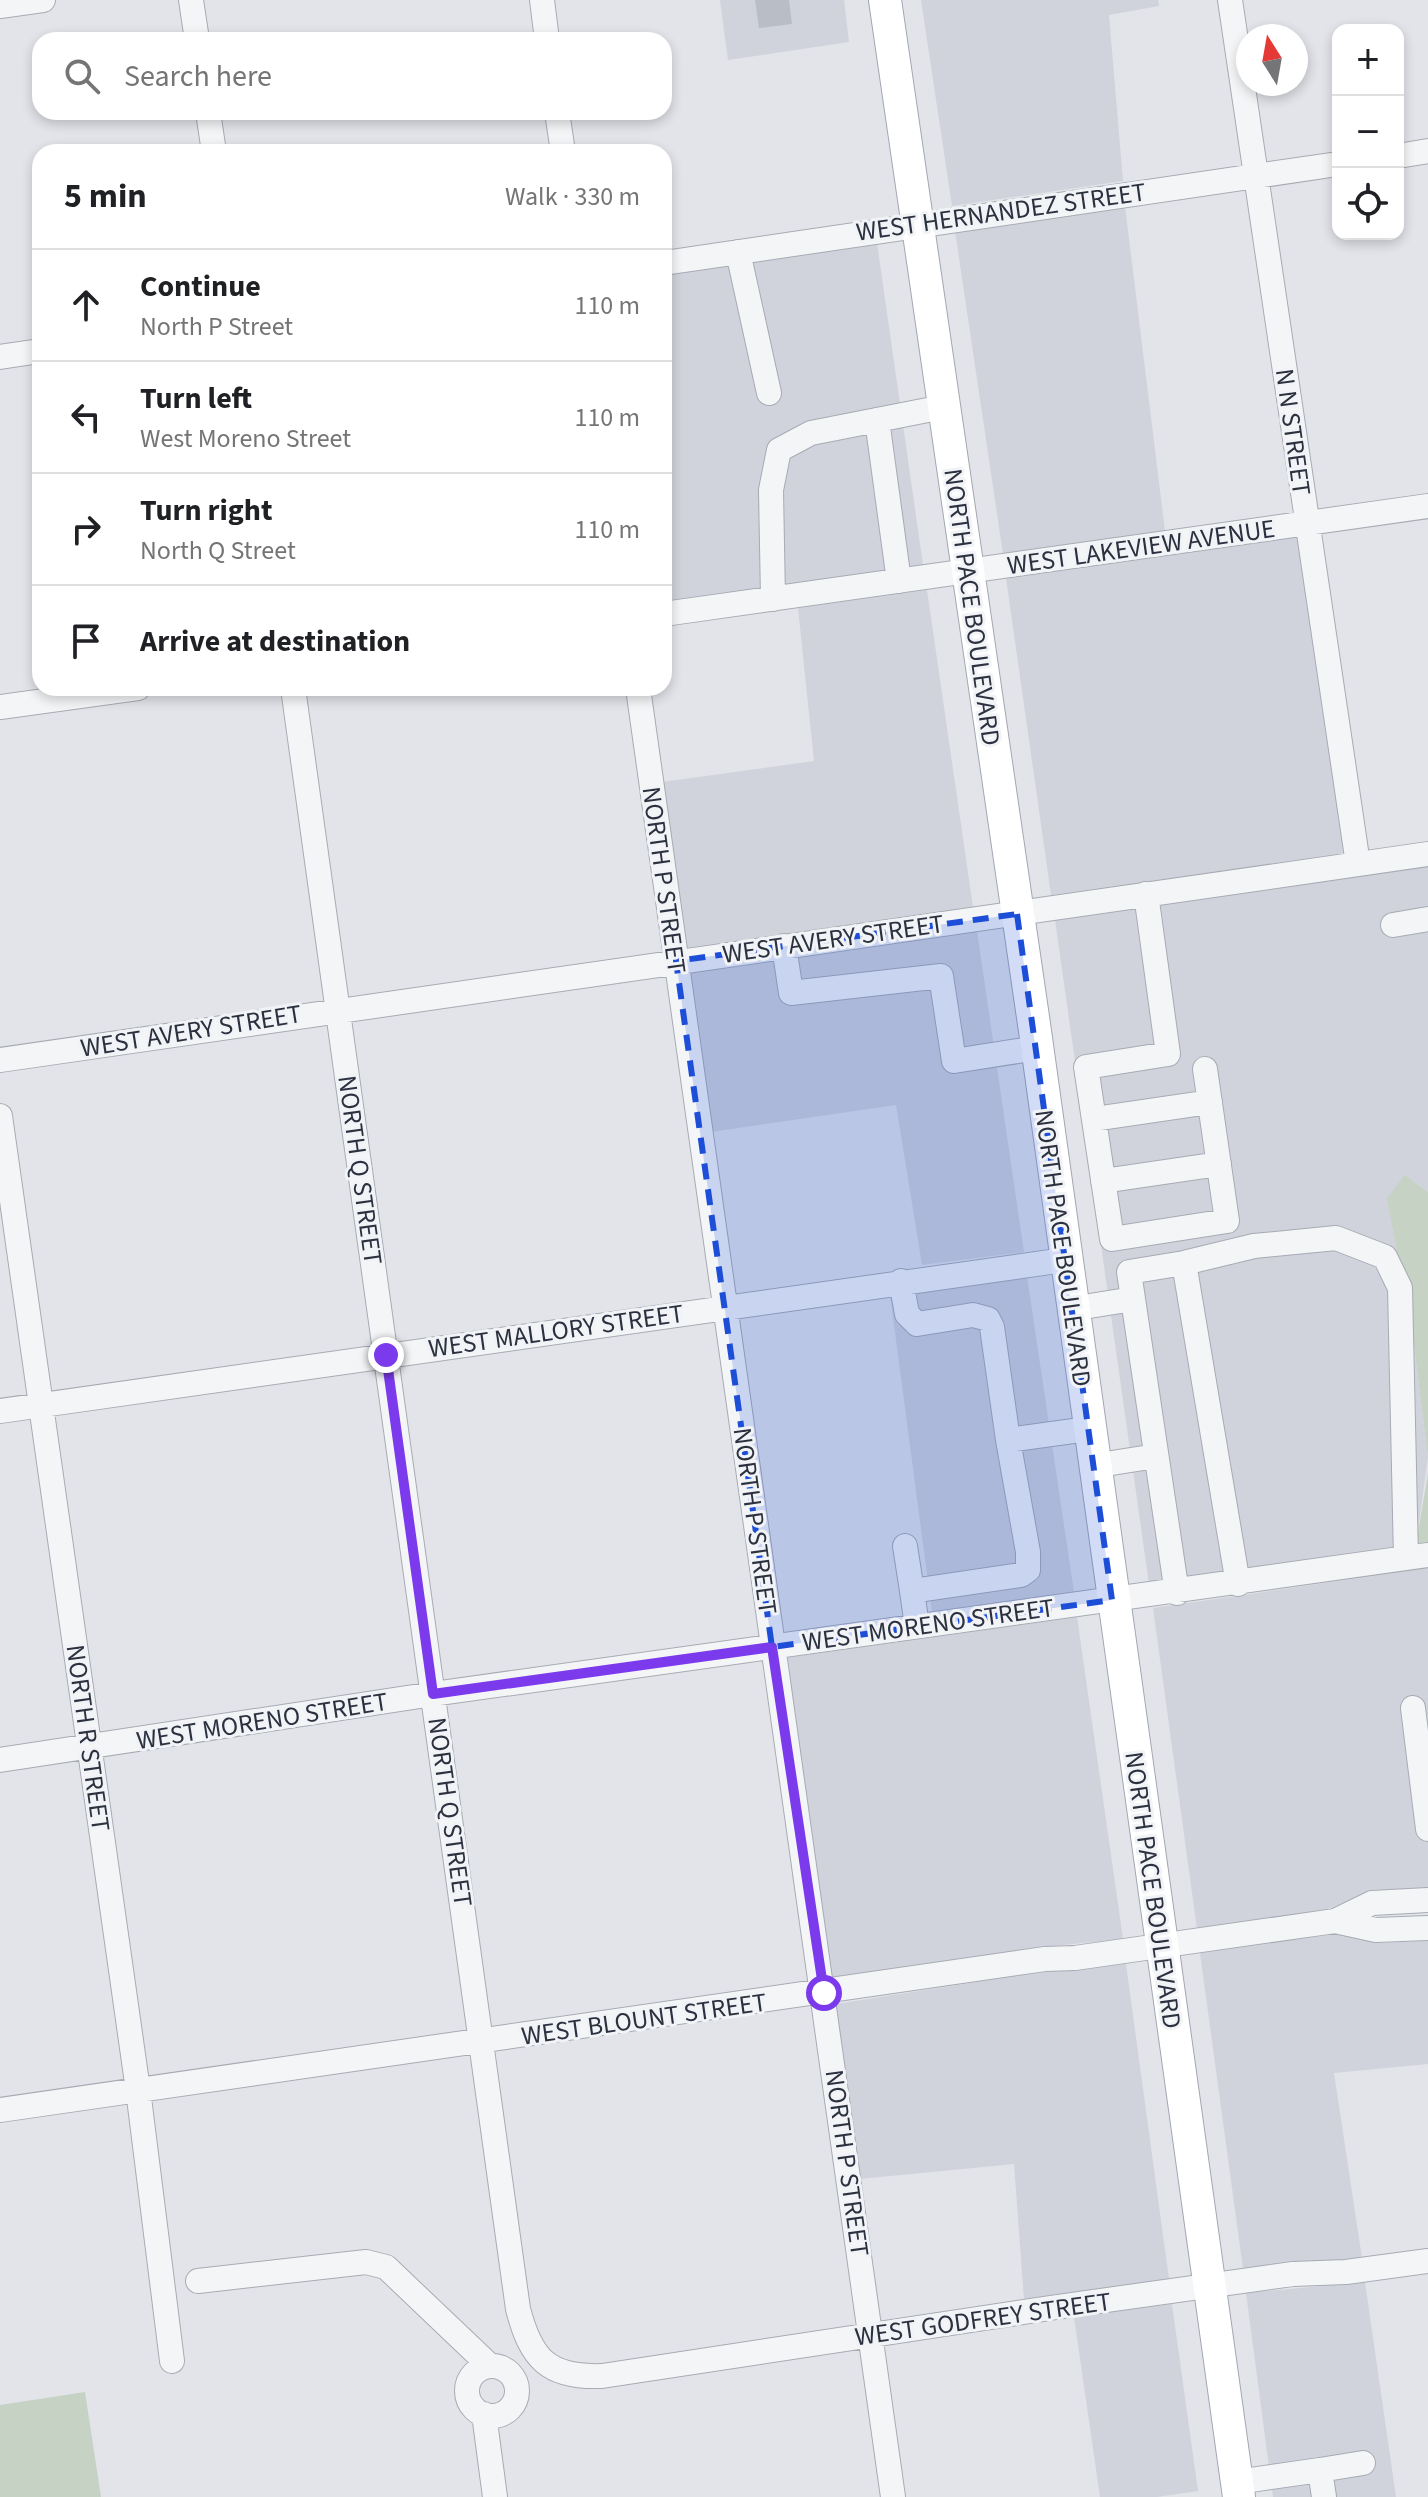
<!DOCTYPE html>
<meta charset="utf-8">
<style>
:root{--surface:#fff;--page:#f6f6f6;--text:#202124;--muted:#757577;--line:#e0e0e0}
body{margin:0;font-family:"Source Sans 3",sans-serif;background:var(--page);color:var(--text)}
.controls{position:absolute;right:24px;top:24px;display:grid;overflow:hidden;border-radius:16px;box-shadow:0 4px 12px #0003}
.controls button{width:72px;height:72px;display:grid;place-items:center;padding:0;border:0;border-bottom:2px solid var(--line);background:var(--surface);color:var(--text);font:40px sans-serif}
.compass{position:absolute;left:1236px;top:24px;width:72px;height:72px;border-radius:50%;background:var(--surface);box-shadow:0 4px 12px #0003;rotate:349deg}
.stop{position:absolute;width:24px;height:24px;margin:-18px;border:6px solid #7c3aed;border-radius:50%;background:#fff}
.stop.end{background:#7c3aed;border-color:#fff;box-shadow:0 2px 8px #0008}
.list{margin:0;padding:0;list-style:none}
h2{display:flex;justify-content:space-between;align-items:center;height:104px;margin:0;padding:0 32px;font-size:34px}
h2 small{font-size:26px;font-weight:400;color:var(--muted)}
.list li{display:grid;grid-template-columns:52px 1fr auto;gap:24px;align-items:center;box-sizing:border-box;height:112px;padding:0 32px;border-top:2px solid var(--line)}
.list b{display:block;font-size:30px;white-space:nowrap}
.list p{margin:0;font-size:26px;white-space:nowrap;color:var(--muted)}
.list em{font-size:26px;font-style:normal;color:var(--muted)}
.icon{flex:none;width:44px;height:44px;fill:none;stroke:currentColor;stroke-width:2;stroke-linecap:round;stroke-linejoin:round}
.map{position:relative;flex:none;width:1428px;height:2497px;overflow:hidden}
.search{position:absolute;background:var(--surface);box-shadow:0 4px 12px #0003;left:32px;top:32px;width:640px;height:88px;display:flex;align-items:center;gap:20px;box-sizing:border-box;padding:0 28px;border-radius:24px;color:var(--muted);font-size:30px}
.panel{position:absolute;background:var(--surface);box-shadow:0 4px 12px #0003;left:32px;top:144px;width:640px;height:552px;border-radius:24px}
.map>svg:first-child{display:block}
</style>
<div class="map">
<svg width="1428" height="2497" viewBox="0 0 1428 2497">
<rect width="100%" height="100%" fill="#e2e4e9"/>
<path fill="#d0d3db" d="M720,0H844L849,42L728,60Z
M921,0H1158L1159,6L1109,15L1123,181L952,206Z
M1125,206L1165,531L1003,554L955,231Z
M877,243L923,565L664,602V275Z
M1297,537L1345,853L1051,895L1006,578Z
M927,590L973,907L685,948L662,782L814,761L798,608Z
M1428,867V1192L1405,1175L1412,1330L1428,1457L1416,1544L1149,1584L1055,920Z
M977,931L1024,1252L922,1265L896,1105L711,1132L688,972Z
M1027,1276L1074,1592L932,1612L890,1295Z
M1428,1568V1888L1371,1890L1326,1910L1197,1929L1153,1608Z
M1077,1617L1123,1939L1043,1947L832,1979L784,1658Z
M1337,1934L1377,1943L1428,1941V2064L1334,2073L1362,2258L1243,2269L1200,1953Z
M1126,1964L1169,2279L1024,2299L1014,2164L860,2179L836,2004L1047,1971Z
M1365,2282L1396,2497H1273L1246,2293Z
M1172,2304L1198,2491L1157,2497H1100L1074,2317Z"/>
<path fill="#c6d2c4" d="M1405,1175L1428,1192V1457L1412,1330L1387,1198Z
M1428,1473V1543L1416,1544Z
M85,2392L101,2497H0V2405Z"/>
<path fill="#b9bdc5" d="M755,0H789L792,24L759,28Z"/>
<g fill="none" stroke-linecap="round" stroke-linejoin="round">
<g stroke="#a7abb3" stroke-width="26">
<path id="minor" d="M191,0L197,40
M542,0L547,40
M1230,0L1358,864
M0,6L43,0
M208,112L214,152
M557,112L563,152
M1398,156L1428,151
M738,252L769,393
M664,263L1338,164
M0,357L40,351
M877,420L899,581
M773,599L771,490L779,450L811,433L943,407
M664,614L1428,506
M293,688L518,2309C531,2359 548,2378 602,2376L1050,2308L1293,2274L1346,2272L1428,2261
M638,688L893,2497
M0,707L138,688
M1146,894L1168,1054L1086,1067L1112,1239L1227,1221L1205,1069
M1393,925L1428,919
M784,946L791,993L941,976L954,1061L1037,1048
M0,1060L1428,854
M0,1116L138,2090L172,2361
M1094,1119L1210,1102
M1103,1181L1219,1164
M1184,1263L1254,1246L1336,1238L1385,1257L1400,1288L1406,1558
M901,1281L907,1314L917,1324L973,1315L988,1319L992,1327L1008,1440L1088,1429
M1133,1299L1129,1272L1184,1263L1238,1584
M1071,1309L1133,1299L1177,1593
M0,1411L1064,1260
M1093,1466L1156,1456
M905,1546L912,1591
M917,1626L912,1591L1021,1575L1028,1570V1552L1008,1440
M1413,1708L1428,1829
M0,1760L433,1694L1428,1555
M1335,1921L1376,1930L1428,1928
M0,2110L1045,1959L1075,1958L1335,1921L1372,1903L1428,1900
M198,2281L366,2262L386,2267L490,2366
M467 2391a25 25 0 1 1 50 0a25 25 0 1 1-50 0Z
M484,2414L495,2497
M1320,2470L1363,2463
M1237,2482L1320,2470L1324,2497"/>
</g>
<g stroke="#a2a7b3" stroke-width="34">
<path id="major" d="M885,0L1035,1031L1239,2497"/>
</g>
<use href="#minor" stroke="#f4f5f7" stroke-width="24"/>
<use href="#major" stroke="#fff" stroke-width="32"/>
</g>
<g fill="none" stroke-linecap="round" stroke-linejoin="round">
<path stroke="#7c3aed" stroke-width="10" d="M386,1355L433,1694L772,1647L824,1993"/>
</g>
<path fill="#1d4ed8" fill-opacity="0.2" stroke="#1d4ed8" stroke-width="6" stroke-dasharray="16 10" stroke-linejoin="round" d="M1017,914L1112,1600L772,1647L676,961Z"/>
<g text-anchor="middle" dominant-baseline="central" stroke-width="6" stroke-linejoin="round" paint-order="stroke">
<g font-size="26" fill="#2b313f" stroke="#f1f3f6">
<text transform="translate(1001 212) rotate(-8)">WEST HERNANDEZ STREET</text>
<text transform="translate(1293 432) rotate(82)">N N STREET</text>
<text transform="translate(1141 547) rotate(-8)">WEST LAKEVIEW AVENUE</text>
<text transform="translate(972 607) rotate(82)">NORTH PACE BOULEVARD</text>
<text transform="translate(664 880) rotate(82)">NORTH P STREET</text>
<text transform="translate(833 939) rotate(-8)">WEST AVERY STREET</text>
<text transform="translate(191 1031) rotate(-9)">WEST AVERY STREET</text>
<text transform="translate(360 1170) rotate(82)">NORTH Q STREET</text>
<text transform="translate(1063 1248) rotate(82)">NORTH PACE BOULEVARD</text>
<text transform="translate(556 1331) rotate(-8)">WEST MALLORY STREET</text>
<text transform="translate(755 1521) rotate(82)">NORTH P STREET</text>
<text transform="translate(928 1625) rotate(-8)">WEST MORENO STREET</text>
<text transform="translate(262 1721) rotate(-9)">WEST MORENO STREET</text>
<text transform="translate(88 1738) rotate(82)">NORTH R STREET</text>
<text transform="translate(450 1812) rotate(82)">NORTH Q STREET</text>
<text transform="translate(1153 1890) rotate(82)">NORTH PACE BOULEVARD</text>
<text transform="translate(644 2019) rotate(-8)">WEST BLOUNT STREET</text>
<text transform="translate(847 2163) rotate(82)">NORTH P STREET</text>
<text transform="translate(983 2319) rotate(-8)">WEST GODFREY STREET</text>
</g>
</g>
</svg>
<div class="controls">
<button>+</button>
<button>−</button>
<button><svg class="icon" aria-label="locate" viewBox="0 0 24 24"><circle cx="12" cy="12" r="6"/><path d="M12 2v4M12 18v4M2 12h4M18 12h4"/></svg></button>
</div>
<svg class="compass" viewBox="-18 -18 36 36"><path d="M0-13l5 13h-10z" fill="#e53935"/><path d="M0 13l5-13h-10z" fill="#757577"/></svg>
<div class="stop" style="left:824px;top:1993px"></div>
<div class="stop end" style="left:386px;top:1355px"></div>
<div class="search"><svg class="icon" aria-label="search" viewBox="0 0 24 24"><circle cx="10" cy="10" r="6"/><path d="M15 15l6 6"/></svg>Search here</div>
<section class="panel">
<h2>5 min<small>Walk · 330 m</small></h2>
<ul class="list">
<li><svg class="icon" aria-label="ahead" viewBox="0 0 24 24"><path d="M12 20V5M6 11l6-6 6 6"/></svg><div><b>Continue</b><p>North P Street</p></div><em>110 m</em></li>
<li><svg class="icon" aria-label="left" viewBox="0 0 24 24"><path d="M17 20v-9H6M10 6l-5 5 5 5"/></svg><div><b>Turn left</b><p>West Moreno Street</p></div><em>110 m</em></li>
<li><svg class="icon" aria-label="right" viewBox="0 0 24 24"><path d="M7 20v-9h11M14 6l5 5-5 5"/></svg><div><b>Turn right</b><p>North Q Street</p></div><em>110 m</em></li>
<li><svg class="icon" aria-label="arrive" viewBox="0 0 24 24"><path d="M6 21V4h12l-3 4 3 4H6"/></svg><div><b>Arrive at destination</b></div></li>
</ul>
</section>
</div>
